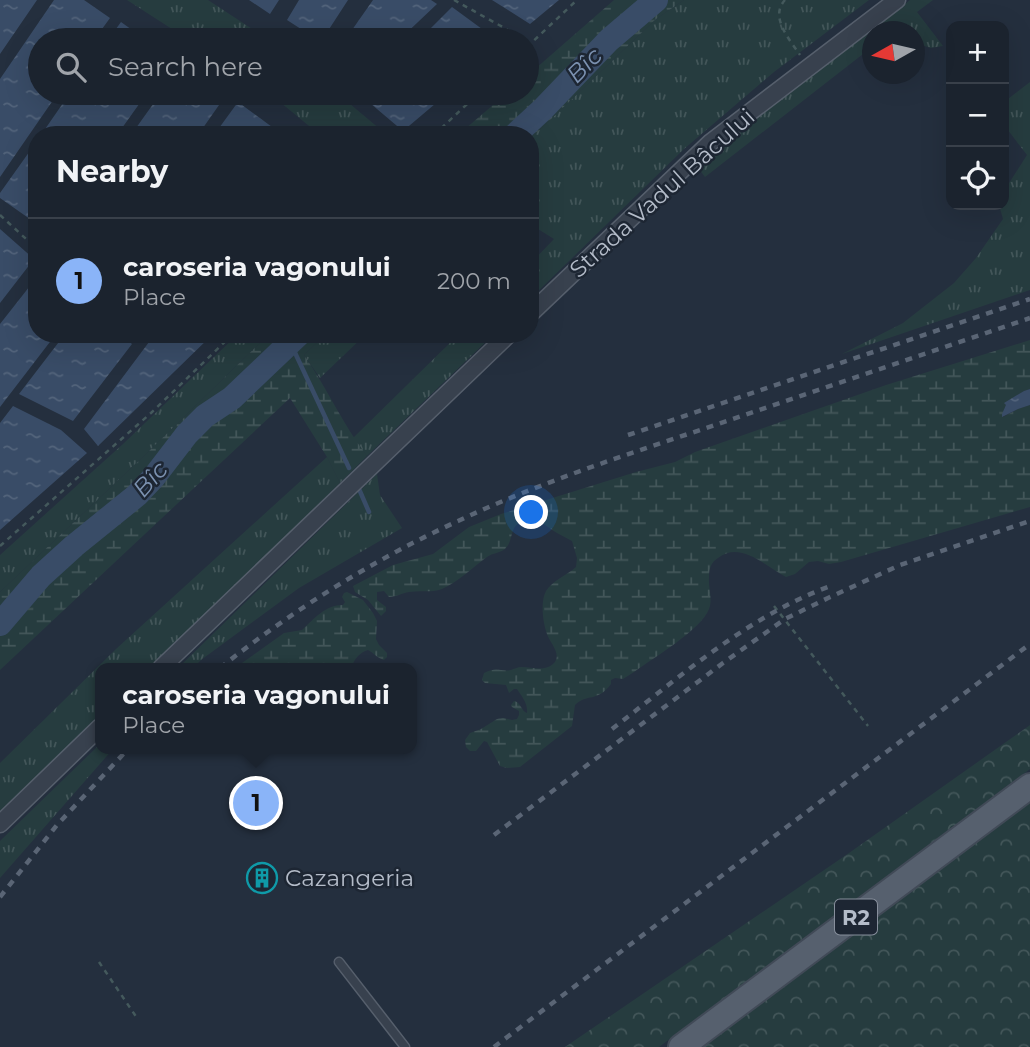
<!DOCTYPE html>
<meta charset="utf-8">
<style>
:root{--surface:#1b232e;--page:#282f3a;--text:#f1f3f6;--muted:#a0a4aa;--line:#39404a;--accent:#8ab4f8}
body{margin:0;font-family:Montserrat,sans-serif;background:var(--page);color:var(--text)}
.controls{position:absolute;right:21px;top:21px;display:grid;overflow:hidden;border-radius:14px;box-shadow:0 7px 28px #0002}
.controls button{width:63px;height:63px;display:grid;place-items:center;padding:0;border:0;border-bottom:2px solid var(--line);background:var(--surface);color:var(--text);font:35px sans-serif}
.compass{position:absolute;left:862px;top:21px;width:63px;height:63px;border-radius:50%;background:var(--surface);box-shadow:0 7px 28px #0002;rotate:262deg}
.you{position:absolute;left:532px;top:513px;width:24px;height:24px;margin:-18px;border:5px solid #fff;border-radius:50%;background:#1a73e8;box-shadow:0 0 0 10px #1a73e833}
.badge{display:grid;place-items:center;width:46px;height:46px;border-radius:50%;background:var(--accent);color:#111;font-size:23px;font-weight:700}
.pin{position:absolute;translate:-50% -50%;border:4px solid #fff;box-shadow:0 2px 7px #0006}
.popup{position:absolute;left:95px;top:663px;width:322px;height:91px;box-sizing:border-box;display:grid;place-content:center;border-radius:14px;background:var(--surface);filter:drop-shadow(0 2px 5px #0005);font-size:23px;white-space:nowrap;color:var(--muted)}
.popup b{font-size:26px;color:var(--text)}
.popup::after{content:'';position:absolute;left:50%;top:100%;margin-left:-14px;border:14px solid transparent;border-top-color:var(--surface)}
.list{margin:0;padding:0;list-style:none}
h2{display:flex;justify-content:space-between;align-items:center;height:91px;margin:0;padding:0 28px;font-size:30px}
h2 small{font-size:23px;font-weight:400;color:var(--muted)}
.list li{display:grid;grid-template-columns:46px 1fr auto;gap:21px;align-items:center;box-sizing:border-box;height:126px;padding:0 28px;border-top:2px solid var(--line)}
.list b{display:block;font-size:26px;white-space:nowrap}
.list p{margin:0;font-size:23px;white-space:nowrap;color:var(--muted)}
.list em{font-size:23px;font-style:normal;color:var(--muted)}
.icon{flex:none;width:38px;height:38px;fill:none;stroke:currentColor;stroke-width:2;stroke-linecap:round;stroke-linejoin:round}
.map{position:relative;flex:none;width:1030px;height:1047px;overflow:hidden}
.search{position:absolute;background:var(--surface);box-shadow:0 7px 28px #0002;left:28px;top:28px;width:511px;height:77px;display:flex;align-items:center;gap:18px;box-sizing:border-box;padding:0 24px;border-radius:38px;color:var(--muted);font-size:26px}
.panel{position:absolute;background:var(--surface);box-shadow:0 7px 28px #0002;left:28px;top:126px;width:511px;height:217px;border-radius:28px}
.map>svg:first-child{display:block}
</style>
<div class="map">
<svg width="1030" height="1047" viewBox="0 0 1030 1047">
<defs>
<pattern id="grass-tufts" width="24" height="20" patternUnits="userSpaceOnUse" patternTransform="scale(1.75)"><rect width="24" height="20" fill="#263c3f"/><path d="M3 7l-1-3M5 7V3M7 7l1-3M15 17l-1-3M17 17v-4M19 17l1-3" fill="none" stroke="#435659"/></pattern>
<pattern id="forest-crowns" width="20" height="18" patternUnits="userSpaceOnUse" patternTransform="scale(1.75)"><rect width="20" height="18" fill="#263c3f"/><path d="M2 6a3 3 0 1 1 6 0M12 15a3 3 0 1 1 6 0" fill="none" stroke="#435659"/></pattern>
<pattern id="wetland-marsh" width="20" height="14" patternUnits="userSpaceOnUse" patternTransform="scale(1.75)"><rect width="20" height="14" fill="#263c3f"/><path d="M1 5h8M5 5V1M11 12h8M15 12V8" fill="none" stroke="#435659"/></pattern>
<pattern id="water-ripples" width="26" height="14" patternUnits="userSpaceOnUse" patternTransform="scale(1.75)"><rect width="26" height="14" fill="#394c67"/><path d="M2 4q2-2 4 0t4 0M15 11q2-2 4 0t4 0" fill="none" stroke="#53647b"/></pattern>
</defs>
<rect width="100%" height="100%" fill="#242f3e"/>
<path fill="url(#grass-tufts)" d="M127,0H208L269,40H189Z
M684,0H869L774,72L684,149L530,299V264L554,239L530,224V139L656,19Z
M910,0H933L917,12L943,46L931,48L915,43L914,32L891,31L878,25Z
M865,34L872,36V47L705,177L699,169L704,157Z
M1030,82V290L842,354L903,323L954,283L976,258L1003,219L999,205H1004V191L1027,155L1004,125V102Z
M269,93H337L387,135H320Z
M238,334H269L147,453L0,592V555L123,444Z
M326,334H366L320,378L304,355Z
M459,334H494L367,456L353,438Z
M327,457L340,483L151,668H100V717L0,815V763L116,649Z
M377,474L380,495L402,528L299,588L201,660L193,668H178Z
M100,744V749H113L0,878V841Z"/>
<path fill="url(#forest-crowns)" d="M1030,725V769L659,1047H565L849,853Z
M1030,799V1047H699L720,1030L801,973Z"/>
<path fill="url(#wetland-marsh)" d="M614,0H684L656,19L530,139V135H458L507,93H527V76Z
M269,334H326L304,355C327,388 343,425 367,456L340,483L327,457L290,398L0,670V592L147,453Z
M1030,340V389L1024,391L1005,403L1006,405L1004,410L1003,417L1018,409L1030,405V507L841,562L829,564L818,561L809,562L795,574L786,577C766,567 741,540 718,558C711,562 709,569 709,577C708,587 713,599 709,609C701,630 653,658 634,672L623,679L615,678L611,680V684C597,703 587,693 575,705L572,726L520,767L507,768L500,766L487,742L484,741L476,751H470L466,747L465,740L470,733L481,729L497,719L503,718L512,720L517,719L519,715V711L512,707L511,705L514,701C521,702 521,711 527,713C528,703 522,697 517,689H514L509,693L506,685L485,683L482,680L484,673C498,666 500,672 511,670C514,669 518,667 521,667C532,667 544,672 553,664C563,655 550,643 547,634C543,623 540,602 546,591C552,581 567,575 576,567L577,558L572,541C567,538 562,536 557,533C547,527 537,516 523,521C509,526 514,539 506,548C501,553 492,553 487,557C473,567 458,582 442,589C431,593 420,590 409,592C402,593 396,597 389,597L384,591L377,592V600L386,607V611L381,616L368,600L355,592L353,586L393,565L433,554L469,527L501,514L636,472L675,462L695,452L886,385Z
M347,592L363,600L373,613L377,621L376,639L379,645L387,653V657L384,660C377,658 374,653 368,650C360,652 353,660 352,668H235L284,633L302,630C314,619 325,605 343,605L345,602L342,597L344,593Z"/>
<path fill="url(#water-ripples)" d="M0,0H37L0,54Z
M54,0H84L110,18L94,40H40V93H58L0,177V79Z
M249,0H279L270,14Z
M299,0H348L322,40H318L287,20Z
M373,0H431L437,4L399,40H345Z
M492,0H559L530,24Z
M452,7L497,40H419Z
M121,22L146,40H108Z
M70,93H147L117,135H41Z
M161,93H224L226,95L198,135H131Z
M369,93H448L403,131L364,98Z
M238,102L283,135H214Z
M37,141V224L0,198V193Z
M0,229L34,259L0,303Z
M37,277V334H56L0,407V324Z
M65,334H121L132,344L73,421L19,394Z
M155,334H213L98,446L84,429Z
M1030,389V405L1018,409L1002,417V414L1006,405L1004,403L1024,391Z
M13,406L61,430L87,453L0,530V423Z"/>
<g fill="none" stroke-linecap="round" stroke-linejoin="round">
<path stroke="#394c67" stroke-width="4.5" d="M290,342L349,468
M359,489L369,512"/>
<path stroke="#394c67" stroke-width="24" d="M515,135L543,109L609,40L656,0
M0,624L41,576L74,546L137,495L154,477L187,434L205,416L232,398L299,334"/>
<g stroke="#565f6c" stroke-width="11">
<path id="service" d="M339,962L405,1047"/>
</g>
<g stroke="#565f6c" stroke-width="19">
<path id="minor" d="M530,314L711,142L897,0
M161,668L509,334
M0,824L100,727"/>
</g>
<g stroke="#414a57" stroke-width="28">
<path id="primary" d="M681,1047L1030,786"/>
</g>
<path stroke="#44595c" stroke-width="2.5" stroke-dasharray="5 5" stroke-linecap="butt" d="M454,0L526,40
M785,0C769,17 790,40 800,55
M527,47L577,0
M434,135L479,93
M0,215L37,249
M0,546L151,413L233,334
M774,606L868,726
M99,962L137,1018"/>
<use href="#service" stroke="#38414e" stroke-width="8"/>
<use href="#minor" stroke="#38414e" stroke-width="16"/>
<use href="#primary" stroke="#56606e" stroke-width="24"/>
<path stroke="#5a6575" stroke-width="4.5" stroke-dasharray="7 7" stroke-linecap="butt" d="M628,435L1030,299
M220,668C293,610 373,560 458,521C545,480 638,451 730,420C830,386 930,352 1030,318
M612,729C680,677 747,617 828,587
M494,835L723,663L785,619L828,598L900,565L1030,521
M0,897L57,825L128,749
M494,1047L1030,644"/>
</g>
<defs>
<g id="building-ring" transform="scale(1.575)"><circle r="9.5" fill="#1d2633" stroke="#0f9aa8" stroke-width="1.5"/><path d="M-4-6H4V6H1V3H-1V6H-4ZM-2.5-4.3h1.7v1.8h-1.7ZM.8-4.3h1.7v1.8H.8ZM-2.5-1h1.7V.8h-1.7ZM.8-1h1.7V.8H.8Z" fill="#0f9aa8"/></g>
</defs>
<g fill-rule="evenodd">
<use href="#building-ring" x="262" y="878"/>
</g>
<g text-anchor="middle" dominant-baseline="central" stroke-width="5" stroke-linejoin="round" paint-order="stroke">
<rect fill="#1d2633" stroke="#878f9c" stroke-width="2" x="835" y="899.5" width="42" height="35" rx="5"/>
<g font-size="21" font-weight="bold" fill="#b4bcc9">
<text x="856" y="917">R2</text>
</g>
<g font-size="23" fill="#b4bcc9" stroke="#1d2633">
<text transform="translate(662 193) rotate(-42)">Strada Vadul Bâcului</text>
</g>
<g font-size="23" fill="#b4bcc9" stroke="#1d2633" text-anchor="start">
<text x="285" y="878">Cazangeria</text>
</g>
<g font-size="24" font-style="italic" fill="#7c92b1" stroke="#1d2633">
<text transform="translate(584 65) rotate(-45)">Bîc</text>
<text transform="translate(150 479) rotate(-48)">Bîc</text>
</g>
</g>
</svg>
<div class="controls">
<button>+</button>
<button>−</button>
<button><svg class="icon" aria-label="locate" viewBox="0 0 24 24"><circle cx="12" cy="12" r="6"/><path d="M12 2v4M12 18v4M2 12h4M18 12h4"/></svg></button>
</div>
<svg class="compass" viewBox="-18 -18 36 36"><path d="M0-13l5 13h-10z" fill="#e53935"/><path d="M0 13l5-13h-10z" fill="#a0a4aa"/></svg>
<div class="you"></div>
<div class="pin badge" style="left:256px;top:803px">1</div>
<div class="popup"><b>caroseria vagonului</b>Place</div>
<div class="search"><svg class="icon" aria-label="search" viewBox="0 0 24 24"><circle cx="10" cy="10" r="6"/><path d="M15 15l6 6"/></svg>Search here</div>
<section class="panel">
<h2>Nearby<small></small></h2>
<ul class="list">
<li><span class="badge">1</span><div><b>caroseria vagonului</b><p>Place</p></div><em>200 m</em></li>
</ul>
</section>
</div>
